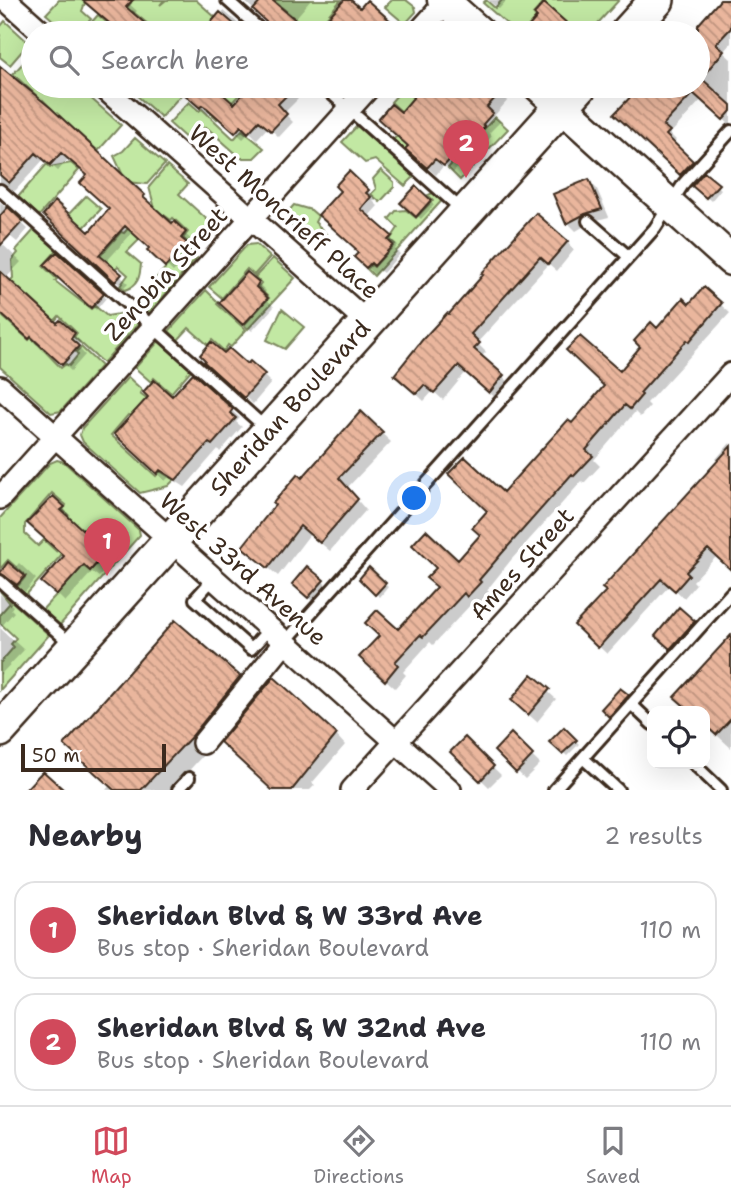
<!DOCTYPE html>
<meta charset="utf-8">
<style>
:root{--surface:#fff;--page:#f7f7f7;--text:#2b2b33;--muted:#7c7c81;--line:#e1e1e2;--accent:#d1495b}
body{margin:0;font-family:"Shantell Sans",sans-serif;background:var(--page);color:var(--text)}
.controls{position:absolute;right:21px;bottom:21px;display:grid;overflow:hidden;border-radius:14px;box-shadow:0 7px 28px #0002}
.controls button{width:63px;height:63px;display:grid;place-items:center;padding:0;border:0;border-bottom:2px solid var(--line);background:var(--surface);color:var(--text);font:35px sans-serif}
.scale{position:absolute;left:21px;bottom:18px;width:145px;box-sizing:border-box;padding-left:7px;border:4px solid #3b2a1e;border-top:0;font-size:19px;line-height:24px;white-space:nowrap;color:#3b2a1e;-webkit-text-stroke:5px #fff;paint-order:stroke}
.you{position:absolute;left:415px;top:499px;width:24px;height:24px;margin:-18px;border:5px solid #fff;border-radius:50%;background:#1a73e8;box-shadow:0 0 0 10px #1a73e833}
.badge{display:grid;place-items:center;width:46px;height:46px;border-radius:50%;background:var(--accent);color:#fff;font-size:23px;font-weight:700}
.pin{position:absolute;translate:-50% -58px;filter:drop-shadow(0 2px 4px #0008)}
.pin::after{content:'';position:absolute;top:37px;width:24px;height:21px;background:inherit;clip-path:polygon(0 0,100% 0,50% 100%)}
.list{margin:0;padding:0;list-style:none}
h2{display:flex;justify-content:space-between;align-items:center;height:91px;margin:0;padding:0 28px;font-size:30px}
h2 small{font-size:23px;font-weight:400;color:var(--muted)}
.list li{display:grid;grid-template-columns:46px 1fr auto;gap:21px;align-items:center;box-sizing:border-box;height:98px;margin:0 14px 14px;padding:0 14px;border:2px solid var(--line);border-radius:21px}
.list b{display:block;font-size:26px;white-space:nowrap}
.list p{margin:0;font-size:23px;white-space:nowrap;color:var(--muted)}
.list em{font-size:23px;font-style:normal;color:var(--muted)}
.icon{flex:none;width:38px;height:38px;fill:none;stroke:currentColor;stroke-width:2;stroke-linecap:round;stroke-linejoin:round}
.map{position:relative;flex:none;width:731px;height:790px;overflow:hidden}
.search{position:absolute;background:var(--surface);box-shadow:0 7px 28px #0002;left:21px;right:21px;top:21px;height:77px;display:flex;align-items:center;gap:18px;box-sizing:border-box;padding:0 24px;border-radius:38px;color:var(--muted);font-size:26px}
.sheet{height:315px;background:var(--surface)}
nav{display:flex;justify-content:space-around;align-items:center;box-sizing:border-box;height:98px;border-top:2px solid var(--line);background:var(--surface);font-size:19px;color:var(--muted)}
nav a{display:grid;justify-items:center;gap:4px}
nav .on{color:var(--accent)}
.map>svg:first-child{display:block}
</style>
<div class="map">
<svg width="731" height="790" viewBox="0 0 731 790">
<defs>
<pattern id="building-back-hatch" width="6" height="6" patternUnits="userSpaceOnUse" patternTransform="scale(1.75)"><rect width="6" height="6" fill="#eab69d"/><path d="M-1 5l2 2M0 0l6 6M5-1l2 2" fill="none" stroke="#bf947f"/></pattern>
</defs>
<rect width="100%" height="100%" fill="#fff"/>
<filter id="ink" filterUnits="userSpaceOnUse"><feTurbulence type="fractalNoise" baseFrequency=".0143" numOctaves="2"/><feDisplacementMap in="SourceGraphic" scale="14" xChannelSelector="R" yChannelSelector="G"/><feConvolveMatrix kernelMatrix="1 2 1 2 8 2 1 2 1" color-interpolation-filters="sRGB"/></filter>
<g filter="url(#ink)">
<path fill="#c2e8a3" stroke="#7e8960" stroke-width="2" fill-rule="evenodd" d="M59,0H86L82,11L91,19L78,33H68L46,14Z
M129,0H164L160,5L166,0H196L215,17L207,26L215,33H159L132,11L133,13L116,33H82L98,15L111,26L131,3Z
M273,0H341L321,24L331,33H322L306,22L295,33H286L297,20Z
M392,0H406L415,7L416,12L405,24L385,7Z
M486,0L495,8L502,0H539L543,3L533,14L536,18L522,33H517L483,3Z
M541,0H619L589,33H566L571,27Z
M5,21L29,43L10,65L0,57V27Z
M33,52V86H77L121,125L98,151L67,123L38,155L33,151L52,109L43,100L11,135L6,131L37,96L13,74Z
M126,86H174L182,94L161,117Z
M215,86H247L217,119L207,109L222,93Z
M405,86L414,94L412,97L428,111L450,86H475L415,138L404,151L392,140L415,124L391,102Z
M189,102L199,111L202,109L234,139L242,130L264,148L254,158H241L206,127L200,129L189,141L169,123Z
M495,117L508,129L485,153L473,141Z
M357,126L414,177L405,186L375,160L365,163L342,142Z
M135,138L165,164L147,184L126,182L114,156L123,151Z
M470,144L483,156L460,180L448,168Z
M71,163L79,170L39,216L18,197L47,164L50,167Z
M167,166L188,184L179,194L211,223L188,249L197,258L149,313L140,305L141,295L188,243L183,238L188,232L173,218L171,220L164,215L160,219L157,216L149,187Z
M381,170L394,182V187L380,202L371,194L376,189L373,179Z
M438,191L445,197L374,276L367,269L371,265L374,267L395,244L390,240L398,228L389,219L396,211L406,210L416,218L433,200L428,195Z
M86,196L101,209L79,233L64,219Z
M294,205L311,210L318,216L315,222L326,234L316,246L286,221V214Z
M130,226L140,239L127,252L141,264C140,277 138,286 125,290L120,286L128,275L118,266L108,275L94,263L121,232L124,233Z
M34,230L57,250L43,266L57,279L55,281L91,309L95,306L107,316L125,313L138,324L103,363L74,337L77,333L59,316L36,342L61,368L66,364L69,366L78,355L76,352L81,347L101,366L61,411L51,413L0,367V292L13,278L12,260L18,253L16,250ZM28,296L43,310L47,320L29,340L3,317L21,297Z
M256,244L270,257L254,275L247,269L222,298L209,287L247,245Z
M273,258L295,278L248,329L244,325L269,298L258,287L261,283L255,277Z
M206,290L218,302L217,304L246,330L231,347L228,345L224,351L212,340L208,345L189,328L178,340L169,331Z
M282,309L304,327L285,349L267,340Z
M159,341L191,370L171,393L154,378L151,382L135,368Z
M128,377L142,390L140,393L148,399L132,417L128,415L111,435L156,476L160,471L174,480L168,486L140,493L83,442L80,435L82,428Z
M57,460L64,462L139,530L140,535L59,626L41,611L83,566L90,571L106,554L101,549L106,543L87,526L26,595L17,587L26,576L8,560L0,569V518L50,463ZM52,493L66,505L63,510L68,515L45,540L57,552L44,540L38,546L25,534V524Z
M0,591L49,635L0,690V663L14,647L11,644L16,638L0,623V614L10,603Z"/>
<path fill="#0003" d="M83,0H125L137,11L133,15L154,33H120Z
M243,0H311L293,21L308,33H280Z
M347,0L360,11L391,24L398,31L396,33H313L315,31L317,33Z
M488,0H507L499,9Z
M722,0H731V43L723,52L731,59V126L702,99L670,134L676,140L672,144L699,170L689,181L617,114L644,86H698V33H691Z
M224,11L241,26L234,33H218L210,26Z
M176,86H211L234,106L253,86H284L298,99L284,113L293,122L279,137L268,127L257,139L250,132L243,139L216,115L210,112L208,114Z
M420,86H462L471,94L479,86H493L508,100L494,116L500,122L489,133L492,136L466,164L463,161L453,173L444,165L436,175L416,157L410,146L401,115L423,89Z
M24,87L144,197L151,204L150,205L192,240L187,245L193,251L173,272L133,232L105,263L128,283L123,288L46,214L89,234L111,209L89,175L69,158L58,171L44,159L15,191L9,189L2,191L0,194V114Z
M704,175L721,189L711,201L694,186Z
M589,181L597,189L609,217L593,221L576,231L568,223L556,195Z
M416,188L434,205L421,219L403,203Z
M368,191L376,199L373,201L378,206L368,217L398,245L395,249L400,254L383,273L379,270L375,275L357,257L360,254L358,249L328,222Z
M0,202L28,229L17,242L0,228Z
M0,242L21,262L7,277L18,287L16,288L57,325L60,322L81,342L77,346L85,355L71,371L39,342L37,345L0,311Z
M567,242L574,250L557,271L549,264L477,343L486,352L481,357L511,384L498,400L466,372L443,400L433,391L424,401L404,382L449,316L485,275Z
M57,254L106,298L96,310L47,265Z
M248,274L266,291L263,295L274,307L252,331L229,311Z
M704,290L730,313L647,403L650,406L640,417L635,412L594,460L600,466L584,483L582,481L511,560L487,590L489,592L478,605L474,601L433,645L430,642L403,672L406,675L395,688L370,666L381,636L398,631L439,588L482,536L503,495L572,426L657,330L690,306Z
M224,356L263,375L271,383L253,404L214,369Z
M193,376L240,418L236,422L242,427L220,452L218,449L185,487L169,477L165,481L116,434L172,399Z
M361,414L391,442L347,488L366,510L330,551L310,534L278,576L244,547Z
M730,443L731,569L717,556L693,581L696,584L684,598L670,585L607,654L576,625L719,462L716,459Z
M53,498L71,516L68,519L84,533L104,544L112,552L107,558L112,563L99,577L92,572L65,602L52,589L66,557Z
M19,563L36,579L25,592L8,576Z
M308,568L331,589L317,605L302,592Z
M369,570L388,587L380,597L361,579Z
M0,594L13,606L11,609L14,612L0,628L24,650L0,675Z
M680,610L702,630L679,656L665,644Z
M176,622L254,693L207,751L171,790H106L110,785Z
M731,637V748L705,724V711H691L677,697Z
M532,677L556,699L537,722L521,708Z
M620,690L631,700L613,719L603,709Z
M564,729L579,744L567,756L552,742Z
M336,735L345,745L312,783L315,785L310,790H274Z
M511,736L540,764L525,779L496,751Z
M465,740L501,775L489,787L453,752Z"/>
<path fill="url(#building-back-hatch)" stroke="#3b2a1e" stroke-width="2" d="M82,0H133L126,7L156,33H121Z
M262,0H272L311,33H278L253,10Z
M344,0H351L360,8L367,0L393,23L383,33H314Z
M720,0H731V28L716,44L724,51L701,78L731,105V111L723,120L693,93L663,125L670,131L666,135L693,161L680,175L614,114L641,86H698V25Z
M544,3L578,33H523L537,17L534,14Z
M220,12L235,25L228,33H216L208,26Z
M0,66L51,108L145,195L143,197L172,223L174,221L186,232L181,238L187,243L165,267L147,250L149,248L125,226L99,255L122,274L115,282L43,215L55,201L89,232L109,209L80,183L87,175L61,153L50,165L36,153L9,183L0,175Z
M175,86H214L234,104L250,86H296L278,104L287,114L271,131L259,121L248,133L241,126L235,133L207,108L202,105L200,108Z
M423,86H506L487,107L493,113L483,124L485,127L458,157L455,154L444,166L435,159L427,168L405,149L408,146L378,119L391,104L401,112Z
M349,171L369,190L366,193L371,197L361,209L392,236L388,240L393,245L374,266L371,263L366,268L354,257L358,253L355,250L356,249L318,215L340,191L335,186Z
M704,172L719,184L706,198L692,186Z
M589,179L602,209L585,214L566,224L553,194Z
M416,186L431,200L416,217L400,203Z
M8,207L23,221L0,246V216Z
M536,213L568,241L548,264L540,257L471,334L480,343L474,349L504,375L489,393L458,366L434,393L424,385L416,394L394,375L423,339L447,313L449,314L483,275L481,274Z
M57,252L104,294L91,308L44,265Z
M0,271L57,323L60,320L75,333L71,339L79,346L62,365L31,337L29,339L0,313Z
M247,272L259,282L256,287L268,298L243,325L219,303Z
M704,287L722,303L689,342L687,340L640,393L642,395L630,409L625,405L586,450L593,456L574,476L572,474L503,552L479,580L481,582L467,597L464,593L423,637L420,635L395,662L398,665L385,681L359,657L379,636L365,623L377,610L398,629L437,587L426,578L436,568L412,545L426,530L458,560L480,535L472,528L487,511L448,474L465,457L503,492L568,420L572,423L604,386L566,350L580,336L620,371L640,347L634,341L651,322L657,328L683,298L689,304Z
M211,342L224,353L229,348L247,364L250,361L265,374L244,398L204,362L205,360L200,355Z
M193,373L233,409L230,413L236,418L212,445L209,443L176,480L160,470L157,474L114,434L148,397L143,392L154,380L172,396Z
M361,411L383,432L339,478L358,499L320,543L300,526L268,568L242,547L275,505L273,503L298,474L302,478Z
M731,446V570L708,549L686,572L689,575L675,591L661,579L598,648L574,625L606,591L602,588Z
M53,496L65,507L61,510L84,531L87,527L105,543L100,549L105,554L90,571L84,565L57,595L41,582L64,556L27,523Z
M8,562L25,576L17,585L0,573Z
M307,566L324,580L308,598L292,584Z
M369,567L386,583L375,595L359,579Z
M679,607L695,621L670,649L655,636Z
M175,620L240,676L192,736L141,790H114L64,745Z
M731,635V719L716,735L705,725V711H690L674,697Z
M532,674L550,689L528,715L511,700Z
M274,677L337,734L292,790H272L220,742Z
M620,688L629,695L609,717L601,709Z
M564,727L577,740L562,754L549,742Z
M511,733L533,755L516,773L494,751Z
M465,737L494,766L480,781L450,752Z
M43,771L64,790H25Z"/>
<g fill="none" stroke-linecap="round" stroke-linejoin="round">
<g stroke="#3b2a1e" stroke-width="16">
<path id="lane" d="M227,0L264,33
M323,86L462,210
M0,190L267,429
M588,221L629,257
M214,578L195,599L251,649L270,628
M0,581L72,645
M285,642L655,228L684,183L731,131
M631,704L652,724
M583,758L618,790
M694,764L721,790
M178,790L189,778
M554,790L731,593"/>
</g>
<g stroke="#3b2a1e" stroke-width="26">
<path id="street" d="M6,0L43,33
M418,33L446,2
M102,86L367,322
M0,387L450,790
M0,498L370,86
M203,743L285,642
M352,790L731,374"/>
</g>
<g stroke="#3b2a1e" stroke-width="35">
<path id="secondary" d="M443,0L480,33
M539,86L731,260"/>
</g>
<g stroke="#3b2a1e" stroke-width="38">
<path id="primary" d="M627,33L657,0
M0,730L580,86"/>
</g>
<use href="#lane" stroke="#fff" stroke-width="10"/>
<use href="#street" stroke="#fff" stroke-width="21"/>
<use href="#secondary" stroke="#fff" stroke-width="30"/>
<use href="#primary" stroke="#fff" stroke-width="33"/>
</g>
</g>
<g text-anchor="middle" dominant-baseline="central" stroke-width="7" stroke-linejoin="round" paint-order="stroke">
<g font-size="24" fill="#3b2a1e" stroke="#fff">
<text transform="translate(284 212) rotate(42)">West Moncrieff Place</text>
<text transform="translate(166 274) rotate(-48)">Zenobia Street</text>
<text transform="translate(290 408) rotate(-48)">Sheridan Boulevard</text>
<text transform="translate(522 564) rotate(-48)">Ames Street</text>
<text transform="translate(243 569) rotate(42)">West 33rd Avenue</text>
</g>
</g>
</svg>
<div class="controls">
<button><svg class="icon" aria-label="locate" viewBox="0 0 24 24"><circle cx="12" cy="12" r="6"/><path d="M12 2v4M12 18v4M2 12h4M18 12h4"/></svg></button>
</div>
<div class="scale">50 m</div>
<div class="you"></div>
<div class="pin badge" style="left:107px;top:576px">1</div>
<div class="pin badge" style="left:466px;top:178px">2</div>
<div class="search"><svg class="icon" aria-label="search" viewBox="0 0 24 24"><circle cx="10" cy="10" r="6"/><path d="M15 15l6 6"/></svg>Search here</div>
</div>
<section class="sheet">
<h2>Nearby<small>2 results</small></h2>
<ul class="list">
<li><span class="badge">1</span><div><b>Sheridan Blvd &amp; W 33rd Ave</b><p>Bus stop · Sheridan Boulevard</p></div><em>110 m</em></li>
<li><span class="badge">2</span><div><b>Sheridan Blvd &amp; W 32nd Ave</b><p>Bus stop · Sheridan Boulevard</p></div><em>110 m</em></li>
</ul>
</section>
<nav>
<a class="on"><svg class="icon" aria-label="map" viewBox="0 0 24 24"><path d="M3 6l6-2 6 2 6-2v14l-6 2-6-2-6 2zM9 4v14M15 6v14"/></svg>Map</a>
<a><svg class="icon" aria-label="directions" viewBox="0 0 24 24"><path d="M12 3l9 9-9 9-9-9zM9 14v-3h6M13 9l2 2-2 2"/></svg>Directions</a>
<a><svg class="icon" aria-label="saved" viewBox="0 0 24 24"><path d="M7 4h10v16l-5-4-5 4z"/></svg>Saved</a>
</nav>
